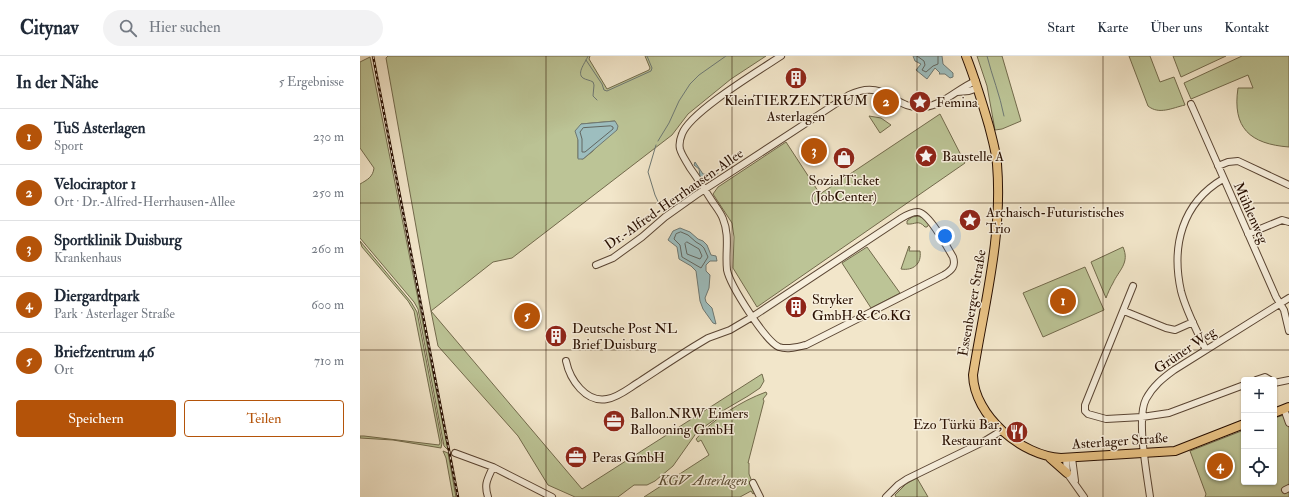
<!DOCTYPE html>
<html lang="de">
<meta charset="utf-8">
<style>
:root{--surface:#fff;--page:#f2f2f3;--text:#1f2937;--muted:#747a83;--line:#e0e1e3;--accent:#b45309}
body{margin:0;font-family:"IM FELL Double Pica",serif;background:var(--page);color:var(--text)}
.controls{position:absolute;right:12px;bottom:12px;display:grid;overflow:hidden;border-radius:4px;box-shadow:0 1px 3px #0004}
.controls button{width:36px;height:36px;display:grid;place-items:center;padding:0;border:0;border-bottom:1px solid var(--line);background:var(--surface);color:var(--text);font:20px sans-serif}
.you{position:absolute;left:585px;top:180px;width:14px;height:14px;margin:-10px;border:3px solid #fff;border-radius:50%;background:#1a73e8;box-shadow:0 0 0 6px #1a73e833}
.badge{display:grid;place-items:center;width:26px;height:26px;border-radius:50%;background:var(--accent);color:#fff;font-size:13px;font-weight:700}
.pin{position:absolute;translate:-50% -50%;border:2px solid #fff;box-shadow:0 1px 4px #0006}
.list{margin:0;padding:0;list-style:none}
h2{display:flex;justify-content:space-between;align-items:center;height:52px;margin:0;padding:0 16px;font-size:17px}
h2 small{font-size:13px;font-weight:400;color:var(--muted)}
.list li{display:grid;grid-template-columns:26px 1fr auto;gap:12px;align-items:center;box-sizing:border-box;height:56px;padding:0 16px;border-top:1px solid var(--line)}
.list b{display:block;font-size:15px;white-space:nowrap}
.list p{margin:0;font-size:13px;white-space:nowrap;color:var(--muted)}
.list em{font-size:13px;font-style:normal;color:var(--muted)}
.actions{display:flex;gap:8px;padding:12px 16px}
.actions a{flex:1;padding:9px 0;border:1px solid var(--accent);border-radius:4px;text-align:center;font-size:14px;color:var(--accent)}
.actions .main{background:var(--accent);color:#fff}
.icon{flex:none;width:22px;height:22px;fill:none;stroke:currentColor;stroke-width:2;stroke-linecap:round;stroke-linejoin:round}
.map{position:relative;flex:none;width:929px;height:441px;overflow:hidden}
header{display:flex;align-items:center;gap:24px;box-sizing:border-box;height:56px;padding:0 20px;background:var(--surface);border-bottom:1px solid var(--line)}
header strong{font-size:19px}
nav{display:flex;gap:22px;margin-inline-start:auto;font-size:14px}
.search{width:280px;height:36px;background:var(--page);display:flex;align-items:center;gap:10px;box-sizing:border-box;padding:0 14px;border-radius:22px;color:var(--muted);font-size:15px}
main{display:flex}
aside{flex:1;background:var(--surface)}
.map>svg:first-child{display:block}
</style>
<header>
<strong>Citynav</strong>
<div class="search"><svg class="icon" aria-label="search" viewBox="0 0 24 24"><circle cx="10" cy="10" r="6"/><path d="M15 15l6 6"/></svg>Hier suchen</div>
<nav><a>Start</a><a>Karte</a><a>Über uns</a><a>Kontakt</a></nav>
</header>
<main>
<aside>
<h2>In der Nähe<small>5 Ergebnisse</small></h2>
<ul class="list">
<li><span class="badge">1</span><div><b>TuS Asterlagen</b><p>Sport</p></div><em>230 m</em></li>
<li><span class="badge">2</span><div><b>Velociraptor 1</b><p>Ort · Dr.-Alfred-Herrhausen-Allee</p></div><em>250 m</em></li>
<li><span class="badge">3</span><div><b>Sportklinik Duisburg</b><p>Krankenhaus</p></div><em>260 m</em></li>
<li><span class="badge">4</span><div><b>Diergardtpark</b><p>Park · Asterlager Straße</p></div><em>600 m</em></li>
<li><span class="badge">5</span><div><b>Briefzentrum 46</b><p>Ort</p></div><em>710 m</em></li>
</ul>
<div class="actions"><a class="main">Speichern</a><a>Teilen</a></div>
</aside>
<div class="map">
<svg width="929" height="441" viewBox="0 0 929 441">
<rect width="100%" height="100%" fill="#f2e6ca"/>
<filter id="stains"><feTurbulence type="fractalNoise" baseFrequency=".005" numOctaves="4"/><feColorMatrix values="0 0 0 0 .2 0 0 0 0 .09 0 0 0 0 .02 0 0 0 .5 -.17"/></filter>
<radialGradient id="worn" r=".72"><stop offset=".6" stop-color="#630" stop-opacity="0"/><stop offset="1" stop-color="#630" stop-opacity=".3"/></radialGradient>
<path fill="#bcc496" stroke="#726a4c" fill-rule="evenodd" d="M28,0H230L229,3L247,33L289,14L290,12L285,0H406L371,23L328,58L312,79L152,202L133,206L71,255L222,433L402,318L404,325L400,332L388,340L359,357L354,364L337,376L313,410L295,425L287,429H274L258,441H215L188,429L158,380L78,290L71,255L26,2ZM255,65L233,95L223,103L218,102V84L221,68Z
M617,0H642L661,65L642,73L635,74L627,30Z
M769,0H790L800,26L814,21L825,49C812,52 799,59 788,50Z
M813,0H866L821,21Z
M882,0H929V91C890,88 872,72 878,32H893L888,19L831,43L824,27Z
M10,1L88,394L84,390L58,253L54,246L0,182V128C7,124 13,121 14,112L0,92V6Z
M580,58L605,107L397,251L373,212L374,181L372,167L353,138L358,131L426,86L460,138Z
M509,60L521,62L531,69L520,77Z
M558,160L563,162L569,168L567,171H565C558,163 555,169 547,168V165L552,161Z
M0,185L51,246L57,256L82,387L81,392L33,384L0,382V380H4L79,389L80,387L54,255L48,245L2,191Z
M549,190L550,191L549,195H560C562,208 553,215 541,213Z
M507,191L540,237L511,252L482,207Z
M763,191C770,207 759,214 753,227C750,232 748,237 746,242L731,206Z
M725,211L744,254L683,281L663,237Z
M406,336L407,338L403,343L404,345L388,407H389V418L396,436L393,438L391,435L380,441H284L349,399L341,384L338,386L336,383C353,363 381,345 406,336Z
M924,359L929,372V441H845L846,438L830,395L884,374V426H914V362Z
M83,395L88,397L96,441H93L86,402Z
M557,422L568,441H536L535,439L546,428Z"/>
<path fill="#9dbebf" stroke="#6e7873" d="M553,0H582L583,8L593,17V21L590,22L585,18H579L580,17L575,12L567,23L556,14L561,8L555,5Z
M255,65L258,70L257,74L223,103H218V84L215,75L221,68Z
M335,106L343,118L351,119L356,115L358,118L349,124L345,125L340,120L339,113L334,109Z
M320,172L330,176L338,183L343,185L347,189L351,199L356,200L357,205H350L346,209V215L350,219L349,232L345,242L346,246L352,252L356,268L353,267L343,253L340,245L336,215L331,210L319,203L317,191L308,184L313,175Z"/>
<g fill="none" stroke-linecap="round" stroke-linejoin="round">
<path stroke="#626660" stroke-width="1" d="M557,0L564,5L565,9L562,14L566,16L573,10L578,8V0
M251,70L253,71V73L225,96H222V83L220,76L223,72Z
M321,176L328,179L336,186L341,189L344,192L348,201L341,212L322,201L320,189L314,183L316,178Z
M327,186L339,193L342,200L340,203L327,198L325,188Z"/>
<path stroke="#6e7873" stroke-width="1" d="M228,0C226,6 216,17 223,22C226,24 230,24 233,26L234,29L233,40L237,44
M627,0C632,20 640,39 644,60
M226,4L242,28L244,34L247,35L291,15L292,12L287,0
M298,85L309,67L319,45L330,28L339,19L366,0
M296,89L288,116L295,139L301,152"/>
<g stroke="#5a4533" stroke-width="8">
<path id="minor" d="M597,36L609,35L618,32
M831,48L916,241L924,254L929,275
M858,110L868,106L878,105L929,129
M888,178L922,164L929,166
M236,209L253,202L282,181L305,161L336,139L489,39C527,21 533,55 564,51C584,49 598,32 616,25
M773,230L725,349V355L728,358L746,363L782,361L809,357L884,329
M764,255L806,272L815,274L833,266
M846,294C837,275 826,255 821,235C811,190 822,147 863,123
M206,305C210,324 226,347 247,343C259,341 269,332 279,326C299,313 318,300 338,288L348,282L370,274L392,261L540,163C545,160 551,156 557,156C568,155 587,191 593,201C596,210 592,214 584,219L446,289C437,291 428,294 419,291C405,285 370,229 367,214C365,196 370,180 363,163C361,157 356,151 352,145C345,134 338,123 330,112C327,106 322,100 320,93C319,89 320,83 322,78C330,56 400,14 421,0
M896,324L905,321L910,324
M914,327L929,324
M924,353L929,367
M95,397L133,411L192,441
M706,402L707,417L724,441
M712,402L715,425
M393,427L400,441
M925,434L929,432
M128,441C124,428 127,424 133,411
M526,441L538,429L547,423L623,386L641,375
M790,441C787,418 776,362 786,343C793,330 803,322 814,314L929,242"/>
</g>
<g stroke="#280f01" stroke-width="10">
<path id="major" d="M606,0C615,23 622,46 629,70C632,82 636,95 637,108C643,180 624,249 613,319C614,360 662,400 701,402L815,395L884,368
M914,357L929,351
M690,402L707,417"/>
</g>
<use href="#minor" stroke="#f7efdd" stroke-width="6"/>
<use href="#major" stroke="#e9c385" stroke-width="8"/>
<g stroke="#280f01" stroke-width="2.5">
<path id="rail" d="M13,0L98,441"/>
</g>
<use href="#rail" stroke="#f7efdd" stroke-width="1" stroke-dasharray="3" stroke-linecap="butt"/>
</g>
<path fill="none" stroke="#280f01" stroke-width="1" stroke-opacity="0.55" d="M186,0V441M372,0V441M557,0V441M743,0V441M0,147H929M0,294H929"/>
<defs>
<g id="building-disc" transform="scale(1.15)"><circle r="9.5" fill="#8f2418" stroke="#f7efdd"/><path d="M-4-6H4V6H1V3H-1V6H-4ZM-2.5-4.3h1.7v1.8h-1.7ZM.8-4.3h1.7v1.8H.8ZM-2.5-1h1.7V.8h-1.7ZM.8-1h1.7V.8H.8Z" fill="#fff"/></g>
<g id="sight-disc" transform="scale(1.15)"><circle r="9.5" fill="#8f2418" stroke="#f7efdd"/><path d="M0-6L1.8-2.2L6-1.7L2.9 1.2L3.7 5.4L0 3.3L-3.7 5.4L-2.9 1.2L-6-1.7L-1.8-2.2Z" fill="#fff"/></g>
<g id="shop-disc" transform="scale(1.15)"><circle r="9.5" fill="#8f2418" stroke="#f7efdd"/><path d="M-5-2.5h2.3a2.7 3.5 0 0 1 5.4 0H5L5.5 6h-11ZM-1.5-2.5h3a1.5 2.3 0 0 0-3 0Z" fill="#fff"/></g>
<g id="office-disc" transform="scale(1.15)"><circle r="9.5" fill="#8f2418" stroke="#f7efdd"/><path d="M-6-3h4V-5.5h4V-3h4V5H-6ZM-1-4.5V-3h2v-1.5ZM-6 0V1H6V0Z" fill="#fff"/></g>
<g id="restaurant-disc" transform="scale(1.15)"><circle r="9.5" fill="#8f2418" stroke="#f7efdd"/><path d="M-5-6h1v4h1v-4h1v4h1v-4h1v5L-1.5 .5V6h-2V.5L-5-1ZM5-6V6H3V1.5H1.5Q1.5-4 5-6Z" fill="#fff"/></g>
</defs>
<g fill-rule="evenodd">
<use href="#building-disc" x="436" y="22"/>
<use href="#sight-disc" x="560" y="46"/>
<use href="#sight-disc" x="566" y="100"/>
<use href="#shop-disc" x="484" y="102"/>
<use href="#sight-disc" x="610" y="164"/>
<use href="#building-disc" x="436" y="251"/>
<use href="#building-disc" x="196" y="280"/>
<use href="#office-disc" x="254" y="365"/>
<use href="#restaurant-disc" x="657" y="376"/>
<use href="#office-disc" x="216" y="401"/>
</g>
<g text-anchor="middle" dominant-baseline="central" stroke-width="3" stroke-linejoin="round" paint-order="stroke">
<g font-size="14" fill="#280f01" stroke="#f7efdd" text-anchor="start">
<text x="436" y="44" text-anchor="middle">KleinTIERZENTRUM<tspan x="436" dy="16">Asterlagen</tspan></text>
<text x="576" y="46">Femina</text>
<text x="582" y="100">Baustelle A</text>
<text x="484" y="124" text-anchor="middle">SozialTicket<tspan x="484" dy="16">(JobCenter)</tspan></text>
<text x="626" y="156">Archaisch-Futuristisches<tspan x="626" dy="16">Trio</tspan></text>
<text x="452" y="243">Stryker<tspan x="452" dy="16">GmbH &amp; Co.KG</tspan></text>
<text x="212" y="272">Deutsche Post NL<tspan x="212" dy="16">Brief Duisburg</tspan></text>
<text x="270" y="357">Ballon.NRW Eimers<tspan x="270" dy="16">Ballooning GmbH</tspan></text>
<text x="642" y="368" text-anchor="end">Ezo Türkü Bar,<tspan x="642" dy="16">Restaurant</tspan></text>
<text x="232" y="401">Peras GmbH</text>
</g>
<g font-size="14" fill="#280f01" stroke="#f7efdd">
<text transform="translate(314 143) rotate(-35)">Dr.-Alfred-Herrhausen-Allee</text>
<text transform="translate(891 157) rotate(66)">Mühlenweg</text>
<text transform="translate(612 247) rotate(-80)">Essenberger Straße</text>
<text transform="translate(825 294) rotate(-34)">Grüner Weg</text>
<text transform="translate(760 385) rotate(-4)">Asterlager Straße</text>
</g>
<g font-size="14" font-style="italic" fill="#5c4e35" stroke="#f7efdd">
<text x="343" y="424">KGV Asterlagen</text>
</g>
</g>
<rect width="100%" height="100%" filter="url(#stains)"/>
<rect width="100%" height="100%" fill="url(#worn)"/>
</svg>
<div class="controls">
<button>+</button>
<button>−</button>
<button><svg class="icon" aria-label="locate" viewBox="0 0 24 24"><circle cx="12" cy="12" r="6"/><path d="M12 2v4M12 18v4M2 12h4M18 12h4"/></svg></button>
</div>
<div class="you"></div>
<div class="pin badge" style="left:703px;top:245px">1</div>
<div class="pin badge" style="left:526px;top:46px">2</div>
<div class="pin badge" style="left:454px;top:95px">3</div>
<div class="pin badge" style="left:860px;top:410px">4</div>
<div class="pin badge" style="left:167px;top:260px">5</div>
</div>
</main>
